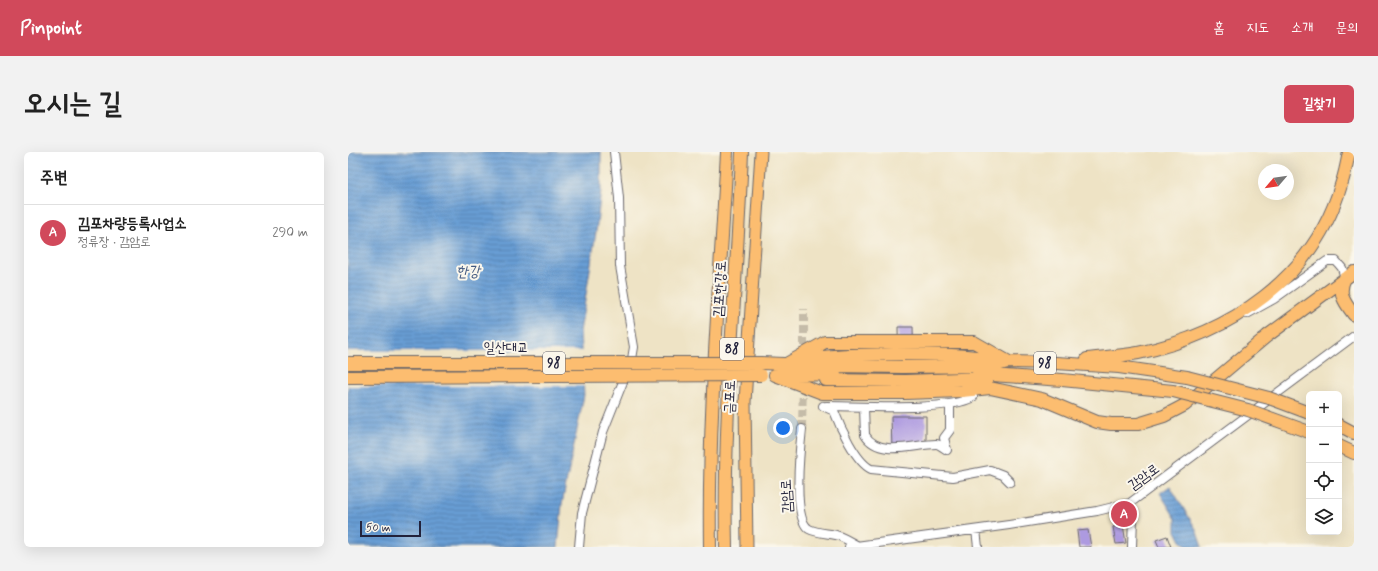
<!DOCTYPE html>
<html lang="ko">
<meta charset="utf-8">
<style>
:root{--surface:#fff;--page:#f2f2f2;--text:#222;--muted:#767676;--line:#e0e0e0;--accent:#d1495b}
body{margin:0;font-family:Mynerve,"Poor Story",sans-serif;background:var(--page);color:var(--text)}
.controls{position:absolute;right:12px;bottom:12px;display:grid;overflow:hidden;border-radius:6px;box-shadow:0 4px 16px #0002}
.controls button{width:36px;height:36px;display:grid;place-items:center;padding:0;border:0;border-bottom:1px solid var(--line);background:var(--surface);color:var(--text);font:20px sans-serif}
.compass{position:absolute;left:910px;top:12px;width:36px;height:36px;border-radius:50%;background:var(--surface);box-shadow:0 4px 16px #0002;rotate:241deg}
.scale{position:absolute;left:12px;bottom:10px;width:61px;box-sizing:border-box;padding-left:4px;border:2px solid #22223b;border-top:0;font-size:11px;line-height:14px;white-space:nowrap;color:#22223b;-webkit-text-stroke:3px #fbf7ec;paint-order:stroke}
.you{position:absolute;left:435px;top:276px;width:14px;height:14px;margin:-10px;border:3px solid #fff;border-radius:50%;background:#1a73e8;box-shadow:0 0 0 6px #1a73e833}
.badge{display:grid;place-items:center;width:26px;height:26px;border-radius:50%;background:var(--accent);color:#fff;font-size:13px;font-weight:700}
.pin{position:absolute;translate:-50% -50%;border:2px solid #fff;box-shadow:0 1px 4px #0006}
.list{margin:0;padding:0;list-style:none}
h2{display:flex;justify-content:space-between;align-items:center;height:52px;margin:0;padding:0 16px;font-size:17px}
h2 small{font-size:13px;font-weight:400;color:var(--muted)}
.list li{display:grid;grid-template-columns:26px 1fr auto;gap:12px;align-items:center;box-sizing:border-box;height:56px;padding:0 16px;border-top:1px solid var(--line)}
.list b{display:block;font-size:15px;white-space:nowrap}
.list p{margin:0;font-size:13px;white-space:nowrap;color:var(--muted)}
.list em{font-size:13px;font-style:normal;color:var(--muted)}
.icon{flex:none;width:22px;height:22px;fill:none;stroke:currentColor;stroke-width:2;stroke-linecap:round;stroke-linejoin:round}
.map{position:relative;flex:none;width:1006px;height:395px;overflow:hidden;border-radius:6px}
header{display:flex;align-items:center;gap:24px;box-sizing:border-box;height:56px;padding:0 20px;background:var(--accent);color:#fff}
header strong{font-size:19px}
nav{display:flex;gap:22px;margin-inline-start:auto;font-size:14px}
.intro{display:flex;align-items:center;justify-content:space-between;box-sizing:border-box;height:96px;padding:0 24px}
h1{margin:0;font-size:28px}
.button{padding:10px 18px;border-radius:6px;background:var(--accent);color:#fff;font-size:14px;font-weight:700}
main{display:flex;gap:24px;padding:0 24px}
aside{flex:1;background:var(--surface);border-radius:6px;box-shadow:0 4px 16px #0002}
.map>svg:first-child{display:block}
</style>
<header>
<strong>Pinpoint</strong>
<nav><a>홈</a><a>지도</a><a>소개</a><a>문의</a></nav>
</header>
<div class="intro"><h1>오시는 길</h1><a class="button">길찾기</a></div>
<main>
<aside>
<h2>주변<small></small></h2>
<ul class="list">
<li><span class="badge">A</span><div><b>김포차량등록사업소</b><p>정류장 · 감암로</p></div><em>290 m</em></li>
</ul>
</aside>
<div class="map">
<svg width="1006" height="395" viewBox="0 0 1006 395">
<defs>
<pattern id="water-rules" width="6" height="5" patternUnits="userSpaceOnUse"><rect width="6" height="5" fill="#689dd4"/><path d="M0 2.5h6" fill="none" stroke="#5580ad"/></pattern>
</defs>
<rect width="100%" height="100%" fill="#fbf7ec"/>
<filter id="ink" filterUnits="userSpaceOnUse"><feTurbulence type="fractalNoise" baseFrequency=".025" numOctaves="2"/><feDisplacementMap in="SourceGraphic" scale="8" xChannelSelector="R" yChannelSelector="G"/><feConvolveMatrix kernelMatrix="1 2 1 2 8 2 1 2 1" color-interpolation-filters="sRGB"/></filter>
<filter id="wash" filterUnits="userSpaceOnUse"><feTurbulence type="fractalNoise" baseFrequency=".012" numOctaves="4" result="noise"/><feDisplacementMap in="SourceGraphic" scale="16" xChannelSelector="R" yChannelSelector="G"/><feGaussianBlur stdDeviation="0.9" result="paint"/><feColorMatrix in="noise" values="0 0 0 0 0 0 0 0 0 0 0 0 0 0 0 0 0 1.4 0 .05"/><feComposite in="paint" operator="in"/></filter>
<g filter="url(#wash)">
<rect width="100%" height="100%" fill="#eee3c5"/>
<path fill="url(#water-rules)" stroke="#456088" d="M0,0H253V38L248,80L232,180L236,243L214,352L210,395H0Z
M822,334L848,377L854,395H839L833,389L828,379V367L812,341Z"/>
<path fill="#eee3c5" d="M0,199H234L238,234H0Z"/>
<g id="blocks">
<path fill="#ad9ae0" d="M550,175H565L566,240H551Z
M543,264H578V296L544,297Z
M775,373L778,391L768,392L765,375Z
M740,378L743,395H731L729,379Z
M819,384L823,395H811L808,388Z"/>
</g>
</g>
<g filter="url(#ink)">
<use href="#blocks" fill-opacity="0" stroke="#69666b" stroke-width="1"/>
<g fill="none" stroke-linecap="round" stroke-linejoin="round">
<path stroke="#c5bca9" stroke-width="8" stroke-dasharray="8 4" stroke-linecap="butt" d="M456,206V157
M454,277L455,230"/>
<g stroke="#69666b" stroke-width="10">
<path id="minor" d="M899,162L926,147L979,109H988L994,116L997,126
M475,254L486,259C492,275 508,310 523,317L605,325L642,318L655,323L662,330
M478,254C510,254 600,260 625,245
M516,255L517,283C531,306 567,292 588,292C591,292 596,296 599,298L596,286L602,278V253
M454,277C452,295 444,367 461,377C468,381 479,381 488,383C495,385 503,390 510,394
M782,351L785,364L784,395
M628,378L630,395
M231,395L234,361L255,280L284,207L286,195L272,114L271,46L266,0
M501,395L661,373L749,359L782,351L1006,184"/>
</g>
<g stroke="#69666b" stroke-width="13">
<path id="major" d="M399,395L397,250L413,0"/>
</g>
<g stroke="#69666b" stroke-width="14">
<path id="highway" d="M997,126C989,142 997,151 1006,163
M739,207C756,205 774,204 790,201C882,182 966,126 993,33C997,22 999,11 1001,0
M454,208C484,202 514,203 546,202C581,202 616,202 650,208
M413,211L480,214L555,215L643,214L661,210L708,211L771,215L839,225
M440,211L477,190H626L661,210
M630,222L714,228L825,239
M427,223L474,241H557L614,239L642,236L694,247L749,270L763,272H790L816,264L837,253L919,184L1006,120
M434,223L487,222
M478,228L557,229L640,226
M991,273L1006,281
M991,294L1006,301
M362,395C360,263 372,131 379,0
M378,395C375,263 389,132 394,0"/>
</g>
<use href="#minor" stroke="#fff" stroke-width="8"/>
<use href="#major" stroke="#fcbd6f" stroke-width="11"/>
<use href="#highway" stroke="#fcbd6f" stroke-width="12"/>
<g stroke="#69666b" stroke-width="14" stroke-linecap="butt">
<path id="highway-bridge" d="M0,211H413
M0,225L413,223
M839,225L921,246L961,261
M825,239L900,258L961,280"/>
</g>
<use href="#highway-bridge" stroke="#fcbd6f" stroke-width="12"/>
</g>
</g>
<g text-anchor="middle" dominant-baseline="central" stroke-width="4" stroke-linejoin="round" paint-order="stroke">
<g fill="#fbf7ec" stroke="#636270" stroke-width="1">
<rect x="372" y="186" width="24" height="22" rx="3"/>
<rect x="195" y="200" width="22" height="22" rx="3"/>
<rect x="686" y="200" width="22" height="22" rx="3"/>
</g>
<g font-size="13" font-weight="bold" fill="#22223b">
<text x="384" y="197">88</text>
<text x="206" y="211">98</text>
<text x="697" y="211">98</text>
</g>
<g font-size="14" fill="#22223b" stroke="#fbf7ec">
<text transform="translate(372 137) rotate(-87)">김포한강로</text>
<text x="158" y="196">일산대교</text>
<text transform="translate(382 245) rotate(-88)">금포로</text>
<text transform="translate(796 325) rotate(-36)">감암로</text>
<text transform="translate(439 344) rotate(-93)">감암로</text>
</g>
<g font-size="15" font-style="italic" fill="#425980" stroke="#fbf7ec">
<text x="120" y="120">한강</text>
</g>
</g>
</svg>
<div class="controls">
<button>+</button>
<button>−</button>
<button><svg class="icon" aria-label="locate" viewBox="0 0 24 24"><circle cx="12" cy="12" r="6"/><path d="M12 2v4M12 18v4M2 12h4M18 12h4"/></svg></button>
<button><svg class="icon" aria-label="layers" viewBox="0 0 24 24"><path d="M12 4l9 5-9 5-9-5zM3 14l9 5 9-5"/></svg></button>
</div>
<svg class="compass" viewBox="-18 -18 36 36"><path d="M0-13l5 13h-10z" fill="#e53935"/><path d="M0 13l5-13h-10z" fill="#767676"/></svg>
<div class="scale">50 m</div>
<div class="you"></div>
<div class="pin badge" style="left:776px;top:362px">A</div>
</div>
</main>
